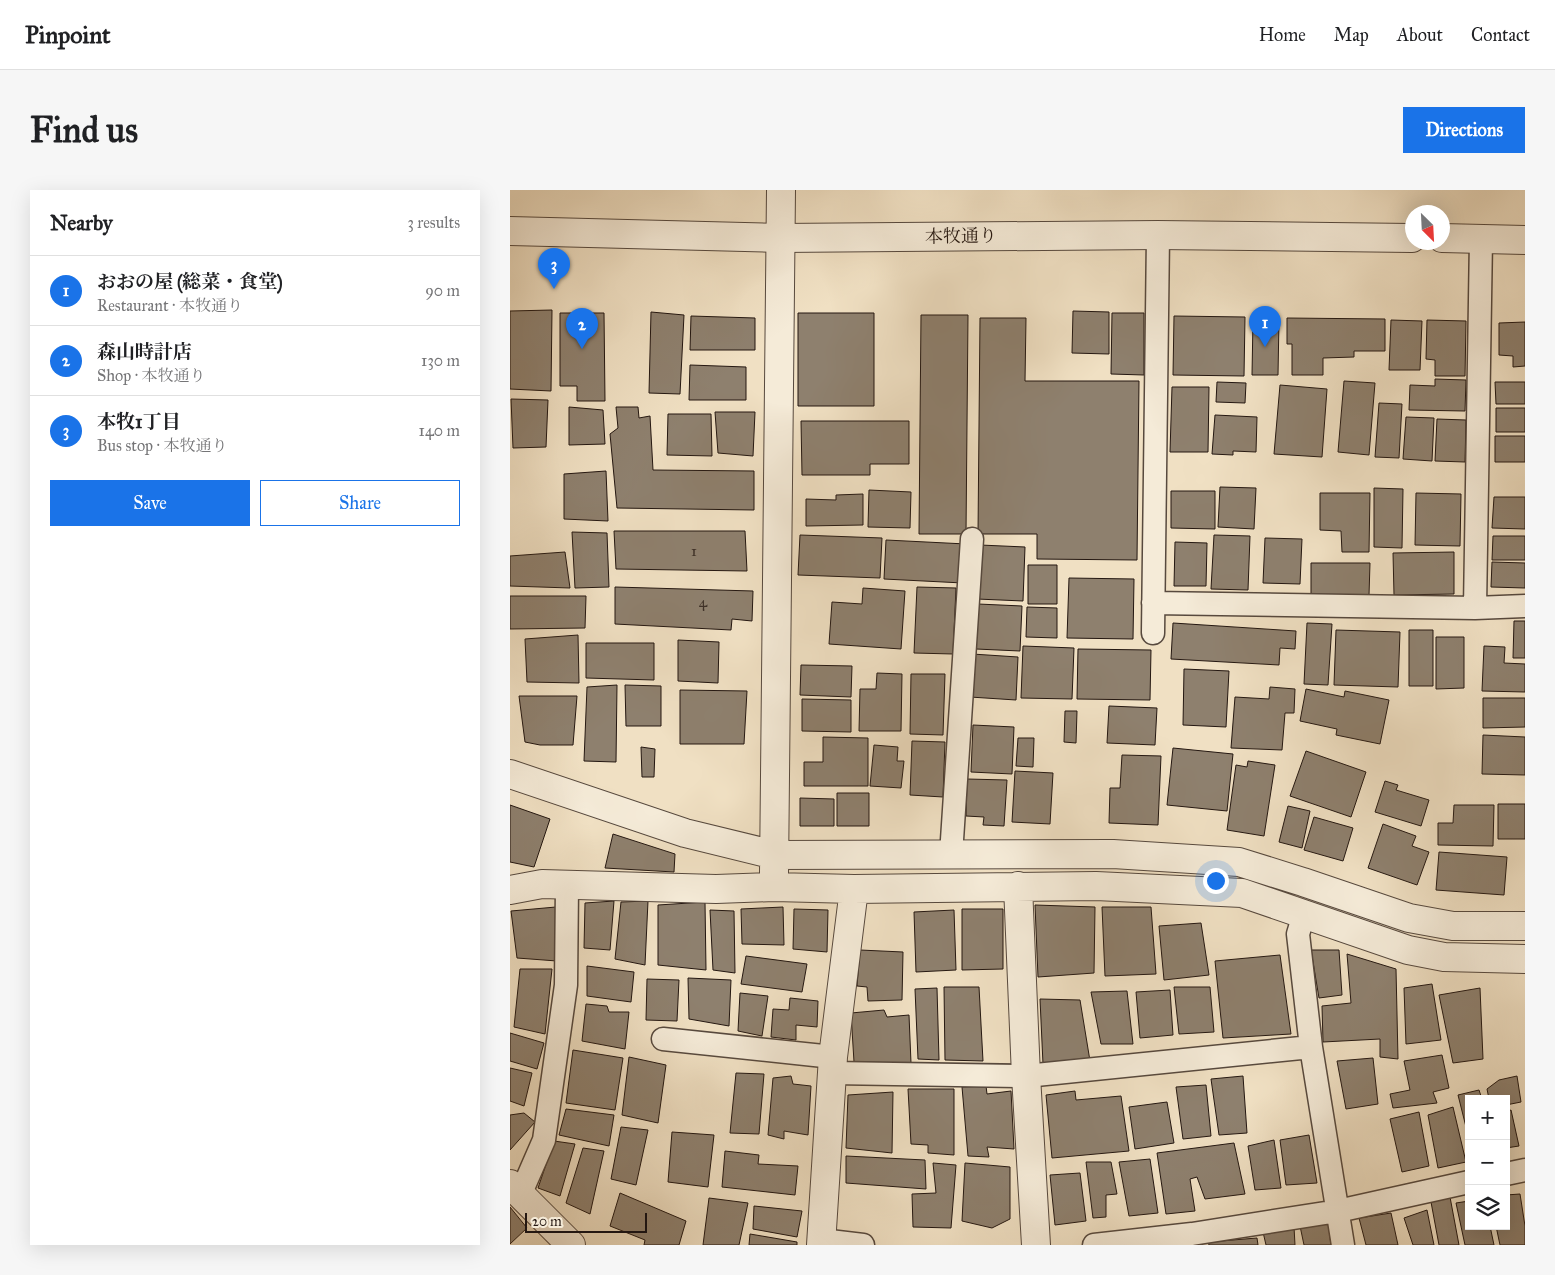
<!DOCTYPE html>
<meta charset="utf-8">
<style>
:root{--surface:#fff;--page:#f6f6f6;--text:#202124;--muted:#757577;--line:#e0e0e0;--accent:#1a73e8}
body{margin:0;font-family:"IM FELL Great Primer","Noto Serif JP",serif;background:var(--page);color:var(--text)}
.controls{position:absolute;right:15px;bottom:15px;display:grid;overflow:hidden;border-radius:0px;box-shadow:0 5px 20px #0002}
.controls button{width:45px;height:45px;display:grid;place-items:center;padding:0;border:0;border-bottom:1px solid var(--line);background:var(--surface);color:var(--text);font:25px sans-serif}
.compass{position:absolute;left:895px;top:15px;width:45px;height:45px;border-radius:50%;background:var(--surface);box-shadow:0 5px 20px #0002;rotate:156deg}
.scale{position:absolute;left:15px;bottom:12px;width:122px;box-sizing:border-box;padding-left:5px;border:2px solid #241711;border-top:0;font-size:14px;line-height:18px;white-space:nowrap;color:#241711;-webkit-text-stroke:4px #f5ebd8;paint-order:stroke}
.you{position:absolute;left:705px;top:690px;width:18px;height:18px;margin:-12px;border:4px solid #fff;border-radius:50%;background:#1a73e8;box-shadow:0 0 0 8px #1a73e833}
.badge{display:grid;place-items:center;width:32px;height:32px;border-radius:50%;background:var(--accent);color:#fff;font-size:16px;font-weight:700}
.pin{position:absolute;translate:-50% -41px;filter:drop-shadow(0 1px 2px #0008)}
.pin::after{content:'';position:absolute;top:26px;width:18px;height:15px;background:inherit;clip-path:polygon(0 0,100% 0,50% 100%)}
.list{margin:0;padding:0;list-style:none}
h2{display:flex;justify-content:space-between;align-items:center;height:65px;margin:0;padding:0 20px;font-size:21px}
h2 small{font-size:16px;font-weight:400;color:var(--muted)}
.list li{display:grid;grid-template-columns:32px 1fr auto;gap:15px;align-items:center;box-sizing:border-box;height:70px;padding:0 20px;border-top:1px solid var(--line)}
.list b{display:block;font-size:19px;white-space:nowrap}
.list p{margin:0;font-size:16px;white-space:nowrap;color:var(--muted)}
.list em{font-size:16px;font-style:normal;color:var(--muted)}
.actions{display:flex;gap:10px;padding:15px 20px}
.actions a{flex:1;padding:11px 0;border:1px solid var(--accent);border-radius:0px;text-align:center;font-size:18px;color:var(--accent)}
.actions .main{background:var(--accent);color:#fff}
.icon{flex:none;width:28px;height:28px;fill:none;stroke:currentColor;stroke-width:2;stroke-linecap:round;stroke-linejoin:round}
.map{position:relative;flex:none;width:1015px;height:1055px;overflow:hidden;border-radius:0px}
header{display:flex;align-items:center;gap:30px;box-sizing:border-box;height:70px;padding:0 25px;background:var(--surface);border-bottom:1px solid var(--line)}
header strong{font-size:24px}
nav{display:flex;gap:28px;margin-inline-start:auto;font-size:18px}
.intro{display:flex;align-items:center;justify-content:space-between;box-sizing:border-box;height:120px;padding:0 30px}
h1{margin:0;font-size:35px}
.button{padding:12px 22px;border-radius:0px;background:var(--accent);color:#fff;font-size:18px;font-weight:700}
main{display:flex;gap:30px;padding:0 30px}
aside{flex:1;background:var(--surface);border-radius:0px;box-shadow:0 5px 20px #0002}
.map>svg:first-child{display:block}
</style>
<header>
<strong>Pinpoint</strong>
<nav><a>Home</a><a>Map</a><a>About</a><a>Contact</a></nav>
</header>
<div class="intro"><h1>Find us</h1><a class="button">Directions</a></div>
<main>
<aside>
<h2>Nearby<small>3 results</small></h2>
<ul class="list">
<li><span class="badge">1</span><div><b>おおの屋 (総菜・食堂)</b><p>Restaurant · 本牧通り</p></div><em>90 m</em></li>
<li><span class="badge">2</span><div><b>森山時計店</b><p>Shop · 本牧通り</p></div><em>130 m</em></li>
<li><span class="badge">3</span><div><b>本牧1丁目</b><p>Bus stop · 本牧通り</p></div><em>140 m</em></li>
</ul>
<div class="actions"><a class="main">Save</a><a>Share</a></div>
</aside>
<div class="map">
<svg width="1015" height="1055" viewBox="0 0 1015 1055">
<rect width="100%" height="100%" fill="#f0e0c3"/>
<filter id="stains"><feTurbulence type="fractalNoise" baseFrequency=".004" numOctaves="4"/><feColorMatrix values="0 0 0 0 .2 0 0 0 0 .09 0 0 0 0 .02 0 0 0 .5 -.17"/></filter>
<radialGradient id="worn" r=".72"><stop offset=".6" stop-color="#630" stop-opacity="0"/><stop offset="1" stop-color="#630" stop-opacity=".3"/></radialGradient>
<path fill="#8e806e" stroke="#241711" d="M42,120L41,201L0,199V121Z
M563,121L599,122V164L562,163Z
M141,122L174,125L170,204L139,203Z
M50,123H94L95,211H67V196H50Z
M288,123H364V216H288Z
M602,123H634V185L601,184Z
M411,125H458L456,344H409Z
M181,126L245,128V160H180Z
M664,126L735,127L734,186L663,185Z
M470,128H516L515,191H629L627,370L527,369V344H468Z
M777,128L875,129V161H844V167L813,168V185H782V154H777Z
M743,129H769L768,185H742Z
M881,130L912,131L910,180H879Z
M917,130L956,131L955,186H925V170L916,169Z
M1015,132V176L1003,177V166L989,165V133Z
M180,175L236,177V210H179Z
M925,189L956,190L955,221L899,220L900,195L925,196Z
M834,191L865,193L859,265L828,262Z
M707,192L736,193L735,213L706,212Z
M985,192H1015V214H986Z
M770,195L817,199L812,267L764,264Z
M662,197H699L698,262H660Z
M1,209L38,210L36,257L3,258Z
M869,213L892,214L889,268L865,267Z
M59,217L93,220L95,254L59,255Z
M106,217H128L129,228L140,226L143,280L244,281V320L107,318L100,244L108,238Z
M986,218H1015V242H986Z
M205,222H245L243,266L208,263Z
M158,224H201L202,266L157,265Z
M705,225L747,227L746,262L723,261V265L702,264Z
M896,227L924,228L922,271L893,269Z
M927,229L956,230L955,272L925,271Z
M291,231H399V274H360V285H292Z
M985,246H1015V272H985Z
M96,281L98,331L54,329V284Z
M710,297L746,298L744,339L708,337Z
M864,298L893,299L892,358L864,357Z
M359,300L401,302L400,338L358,337Z
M661,301H705V339L661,338Z
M810,303H860L859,362H832L831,341L810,340Z
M906,303L951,304L950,356L905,355Z
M353,304V335L296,336V309L326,310V305Z
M984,307H1015V339L982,338Z
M104,341H235L237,381L106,379Z
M62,342L97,343L99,397L65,398Z
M290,345L372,348L370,388L288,385Z
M704,345L740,346L738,400L701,399Z
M983,346H1015V370H982Z
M755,348L792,349L790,394L753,393Z
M376,350L456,354L453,393L374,389Z
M665,352L697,353L696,396H664Z
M470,355L515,357L513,411L467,409Z
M55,362L60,398L0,396V366Z
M944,362V404L884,405L883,363Z
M982,372L1015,373V398L981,397Z
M801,373H860L859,405H801Z
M518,375H547V414H518Z
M559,388L624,389L623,449L557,448Z
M105,397L243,401L242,431L222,429L221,440L105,434Z
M407,397L446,398L443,464L404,463Z
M353,398L395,401L391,459L319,454L322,412L352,414Z
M0,406H76L75,438L0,439Z
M468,414L512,416L510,461L466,459Z
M517,417L547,418V448L516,447Z
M1004,431H1015V468H1003Z
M663,433L786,441L785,459L770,458L769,475L661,469Z
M797,433L822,434L818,495L794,494Z
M826,440L890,442L888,497L824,495Z
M899,440H923V496H899Z
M68,445L69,493L17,492L15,449Z
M926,447H954V498L926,499Z
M168,450L209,452L208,493L168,491Z
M76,453H144V490L76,488Z
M513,456L564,458L562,509L511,508Z
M974,456L995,457L994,473L1015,474V502L972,501Z
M568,459L641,460L640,510L567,509Z
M462,464L508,467L506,510L460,507Z
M291,475L342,476L341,507L290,505Z
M674,479L719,481L716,537L673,535Z
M367,483L392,484L391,541H349L350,499H366Z
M401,484H435L433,545L400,544Z
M107,495L106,572L74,571L77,497Z
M115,495L151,496V536H116Z
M760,497L785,499L784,523H775L772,560L721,558L725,507L759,509Z
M796,499L834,507L835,501L879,510L870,554L826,545L827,539L790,531Z
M170,500L237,501L234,554H170Z
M9,506H67L63,555H30L15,552Z
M973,508H1015V537L973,538Z
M292,509L341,510V542L292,541Z
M599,516L647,518L645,555L597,553Z
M555,521H567L566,553L554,552Z
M463,535L504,537L502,584L461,582Z
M973,545L1015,547V585L972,584Z
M313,547L358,548V596H294V572H313Z
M508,548H524L523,577L506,576Z
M402,551L435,552L433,607L400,605Z
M364,555L388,557L387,571H394L391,598L360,596Z
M131,557L145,559L144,587H132Z
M663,558L723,564L717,621L657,615Z
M796,561L856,582L841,627L780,606Z
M612,565L651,566L648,635L599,633L600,598H610Z
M738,571L765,575L754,646L717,640L726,575L737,577Z
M505,581L543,583L540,634L502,632Z
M457,589L497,590L494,636L473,635L474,627L456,626Z
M875,591L888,595L886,600L919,610L911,636L865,622Z
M327,603H359V636H327Z
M290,608L324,609V636H290Z
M988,614H1015V649H988Z
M0,615L40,629L24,677L0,672Z
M944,615H984L983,656L928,655V633H943Z
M778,616L800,621L792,658L769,652Z
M804,627L843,638L833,671L794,660Z
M873,634L906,646L902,656L919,662L907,695L858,678Z
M103,644L165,664L164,682L95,678Z
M929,662L997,667L994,705L926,700Z
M104,711L100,760L74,758L75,713Z
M138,711L135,775L105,769L111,712Z
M195,712L196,780L148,775V715Z
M525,715L585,717L584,783L528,787Z
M46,717L47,771L7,768L1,721Z
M273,717L274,755L232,754L231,719Z
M592,717H641L646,784L595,786Z
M284,719L318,720L317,762L283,759Z
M452,719H493V779L452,780Z
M200,720L224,721L225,783L203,780Z
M444,720L446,780L406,782L404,722Z
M691,733L699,785L654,790L649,736Z
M350,760L393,762L392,810L358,811L357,797L347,796Z
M801,760H829L832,805L809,808Z
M837,764L886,779L888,869L870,867V849L813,852L812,816L841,813Z
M770,765L781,844L713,848L705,771Z
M236,766L297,774L292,802L231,794Z
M77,776L124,782L121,812L77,806Z
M10,779H42L35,844L4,837Z
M178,788L221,790L219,836L179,829Z
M137,789L169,790L167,831L136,830Z
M922,794L931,850L896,854L894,798Z
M434,797H469L473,871L435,870Z
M664,797H700L704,842L669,844Z
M427,798L429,870L408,869L405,799Z
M970,798L973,869L943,873L929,805Z
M660,800L663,845L630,848L626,802Z
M617,801L623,854H591L581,802Z
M230,803L258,806L252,846L228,841Z
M280,808L308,811L307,837L286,835V850L261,847L263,819L279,820Z
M530,809L570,810L580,871L533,874Z
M76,814L97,816L99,822H119L115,859L72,851Z
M374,820L377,827L399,825L401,873L344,872L341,823Z
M0,843L34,853L27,879L0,871Z
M63,860L113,868L105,920L56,913Z
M932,865L939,898L923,902L927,913L883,918L880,904L900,900L894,871Z
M119,867L156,875L148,933L112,925Z
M863,868L868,914L836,919L827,871Z
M0,878L22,883L14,916L0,911Z
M226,883L254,884L249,944L220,943Z
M281,886L283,894L301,896L298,945L274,941V949L258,945L263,888Z
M733,886L737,943L709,945L701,889Z
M1007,886L1011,912L996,915V909H979L977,899L989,890Z
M696,895L701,946L673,949L666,897Z
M476,896L477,904L501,901L504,959L477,957L479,967L458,966L452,897Z
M398,899H444V965L418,963V955L401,954Z
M969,900L972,909H959V949L948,905Z
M565,901L566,910L611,906L619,961L542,968L536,905Z
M383,902L382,963L336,958L338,905Z
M657,912L664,953L625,959L619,917Z
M943,917L956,972L928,978L918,925Z
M56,919L104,925L99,956L49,945Z
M1001,920L1009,956L996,958V922Z
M909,922L919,976L892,982L880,929Z
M14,923L25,932L0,960V925Z
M111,937L138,940L126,995L101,989Z
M162,942L204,945L198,997L158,992Z
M799,945L807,993L776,995L770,950Z
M764,950L771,998L745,1000L738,956Z
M44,951L65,954L50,1006L28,998Z
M724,953L735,1004L695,1009L687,987L680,989L685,1021L656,1024L647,963Z
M73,958L94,961L80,1024L56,1013Z
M215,961L249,965L248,974L288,976L285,1005L212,997Z
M336,966L415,970L416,999L336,993Z
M640,969L648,1023L619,1026L609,972Z
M576,972H601L607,1004L596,1005V1027L583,1028Z
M423,973L446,975L441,1038L403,1037L402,1004L426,1003Z
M455,973L500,977V1029L482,1038L452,1031Z
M570,983L576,1031L545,1035L540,985Z
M110,1003L176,1031L169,1055H134L135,1050L100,1036Z
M1010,1004L1015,1036V1055H990L986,1036H996V1005Z
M940,1007L949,1055H929L921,1012Z
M199,1008L238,1013L229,1055H193Z
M959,1011V1036H980L984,1055H955L946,1013Z
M244,1016L292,1021L287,1047L243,1039Z
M0,1017L17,1038L0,1054Z
M917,1020L924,1055H903L894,1028Z
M881,1023L888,1055H856L849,1028Z
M818,1031L821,1055H794L790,1036Z
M784,1037L785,1055H756L753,1042Z
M240,1044L287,1052V1055H239Z
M747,1048L748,1055H699L698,1052Z"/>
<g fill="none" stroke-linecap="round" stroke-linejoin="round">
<g stroke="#57493e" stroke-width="25">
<path id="service" d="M643,413L965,418L1015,416
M965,418L971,49
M643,443L648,45
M441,665L462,349
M794,724L788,744L801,857L833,1055
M153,849L323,867
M322,883L516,886L801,857
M996,984L1015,980
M10,1005L34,950L56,795L57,695
M311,1050L353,1055
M584,1055L682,1044L828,1021L959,992"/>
</g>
<g stroke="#57493e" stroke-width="30">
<path id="minor" d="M0,584L175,643L265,665L603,664L729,672L793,692L899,728L943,736H1015
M264,683L271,0
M508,696L516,886L526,1055
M0,700L32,694L206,699L264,697L344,699L586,696L732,703L898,760L934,767L1015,769
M0,994L61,1055
M311,1055L323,867L344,699"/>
</g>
<g stroke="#57493e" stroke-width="30">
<path id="tertiary" d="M0,41L270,48L648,45L902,48
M932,48L1015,50"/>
</g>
<use href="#service" stroke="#f5ebd8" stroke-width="22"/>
<use href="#minor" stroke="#f5ebd8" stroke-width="28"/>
<use href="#tertiary" stroke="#f5ebd8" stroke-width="28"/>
</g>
<g text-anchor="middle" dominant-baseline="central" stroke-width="5" stroke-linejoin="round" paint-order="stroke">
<g font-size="15" fill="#3e3128">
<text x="184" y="361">1</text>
<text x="193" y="412">4</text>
</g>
<g font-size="18" fill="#241711" stroke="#f5ebd8">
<text transform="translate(451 46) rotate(-1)">本牧通り</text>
</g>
</g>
<rect width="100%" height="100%" filter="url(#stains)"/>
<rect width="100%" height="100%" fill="url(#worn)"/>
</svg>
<div class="controls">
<button>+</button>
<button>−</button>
<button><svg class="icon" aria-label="layers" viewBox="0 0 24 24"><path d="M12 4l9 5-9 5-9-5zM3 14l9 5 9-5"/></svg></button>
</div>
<svg class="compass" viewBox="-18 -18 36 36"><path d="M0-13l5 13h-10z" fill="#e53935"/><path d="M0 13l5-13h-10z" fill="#757577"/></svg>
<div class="scale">20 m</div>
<div class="you"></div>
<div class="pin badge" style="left:755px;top:157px">1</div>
<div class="pin badge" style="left:72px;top:159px">2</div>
<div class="pin badge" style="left:44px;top:99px">3</div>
</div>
</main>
